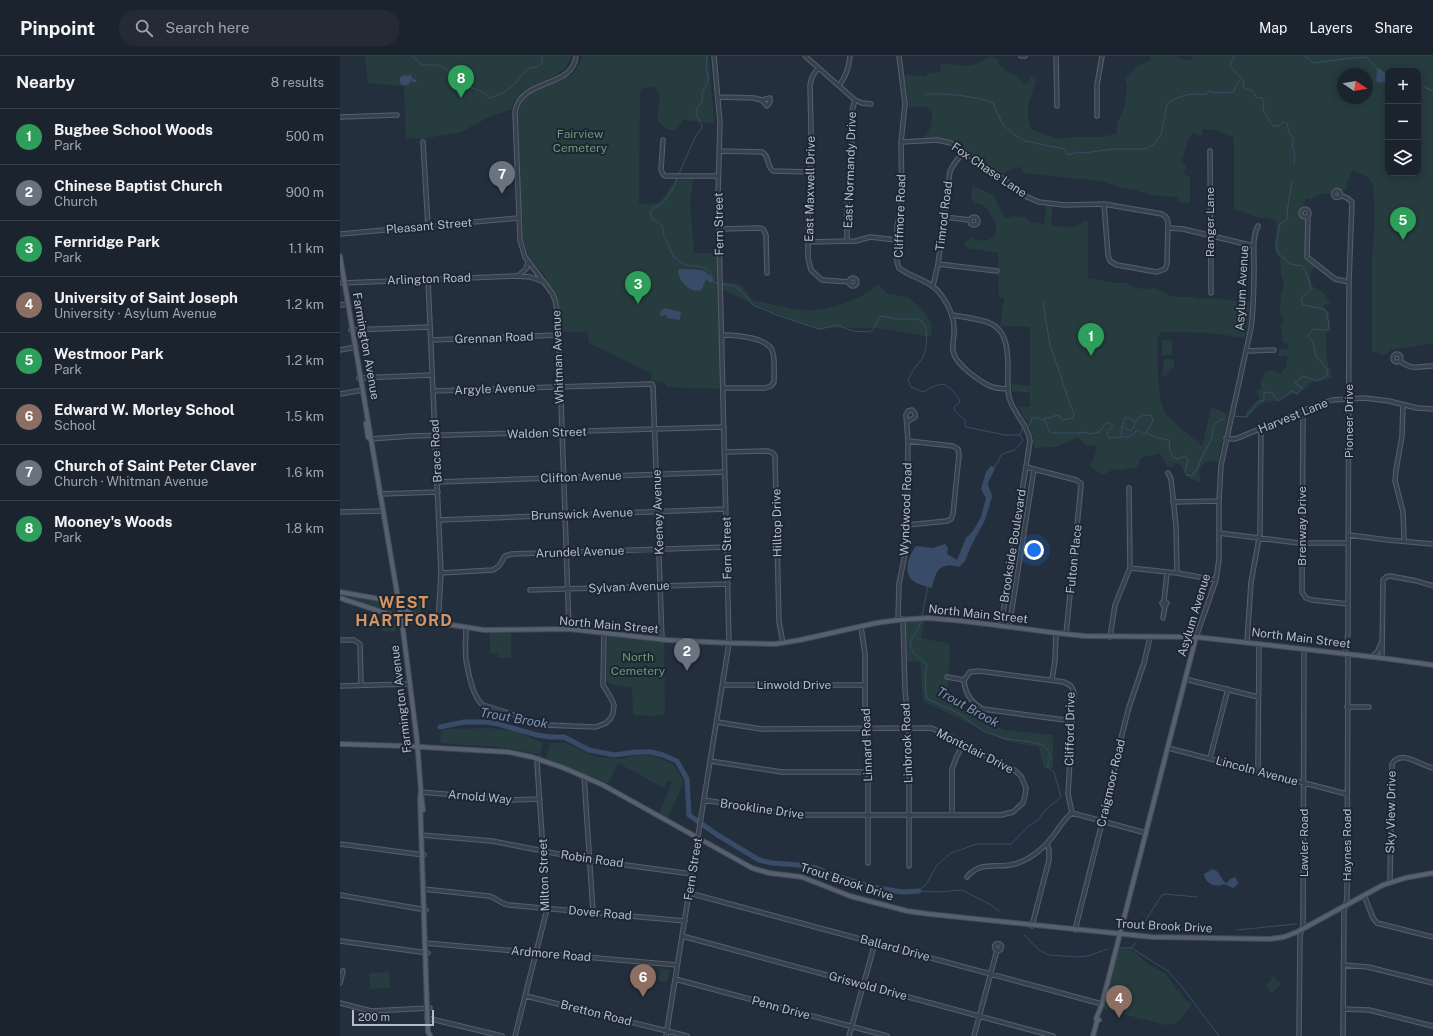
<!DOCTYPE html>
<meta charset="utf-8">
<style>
:root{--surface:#1b232e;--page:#242b36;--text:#f1f3f6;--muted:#a0a4aa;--line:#39404a;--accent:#1a73e8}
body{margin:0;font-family:"Public Sans",sans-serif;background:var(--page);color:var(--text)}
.controls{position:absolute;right:12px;top:12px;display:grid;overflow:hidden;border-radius:8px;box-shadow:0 2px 10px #0003}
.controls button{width:36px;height:36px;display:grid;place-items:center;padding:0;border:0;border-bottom:1px solid var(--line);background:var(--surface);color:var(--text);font:20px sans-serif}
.compass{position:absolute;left:997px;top:12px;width:36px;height:36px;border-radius:50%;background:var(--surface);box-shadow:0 2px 10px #0003;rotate:102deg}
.scale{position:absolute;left:12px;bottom:10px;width:82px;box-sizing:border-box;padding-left:4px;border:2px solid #b4bcc9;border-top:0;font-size:11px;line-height:14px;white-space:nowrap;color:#b4bcc9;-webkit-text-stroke:3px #1d2633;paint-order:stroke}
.you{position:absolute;left:694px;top:494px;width:14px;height:14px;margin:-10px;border:3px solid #fff;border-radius:50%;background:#1a73e8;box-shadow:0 0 0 6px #1a73e833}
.badge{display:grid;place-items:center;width:26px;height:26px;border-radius:50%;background:var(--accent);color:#fff;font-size:13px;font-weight:700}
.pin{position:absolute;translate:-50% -33px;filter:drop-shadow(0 1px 2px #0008)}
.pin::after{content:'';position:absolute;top:21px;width:14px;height:12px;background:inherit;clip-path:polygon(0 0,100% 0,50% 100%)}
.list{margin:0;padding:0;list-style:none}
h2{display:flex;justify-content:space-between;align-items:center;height:52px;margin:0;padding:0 16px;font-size:17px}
h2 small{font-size:13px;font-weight:400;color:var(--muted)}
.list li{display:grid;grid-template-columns:26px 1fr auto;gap:12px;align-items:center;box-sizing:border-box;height:56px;padding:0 16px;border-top:1px solid var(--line)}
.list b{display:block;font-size:15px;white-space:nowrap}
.list p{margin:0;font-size:13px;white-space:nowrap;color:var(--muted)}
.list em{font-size:13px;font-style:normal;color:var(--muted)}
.icon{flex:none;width:22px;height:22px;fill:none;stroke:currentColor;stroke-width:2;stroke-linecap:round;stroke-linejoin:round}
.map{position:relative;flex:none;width:1093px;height:980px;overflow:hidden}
header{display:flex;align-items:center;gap:24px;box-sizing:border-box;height:56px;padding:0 20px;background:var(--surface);border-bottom:1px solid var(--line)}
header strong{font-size:19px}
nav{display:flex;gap:22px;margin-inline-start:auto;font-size:14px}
.search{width:280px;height:36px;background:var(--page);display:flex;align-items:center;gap:10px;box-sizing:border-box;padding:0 14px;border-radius:16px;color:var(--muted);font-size:15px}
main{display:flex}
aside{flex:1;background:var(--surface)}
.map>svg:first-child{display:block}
</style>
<header>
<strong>Pinpoint</strong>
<div class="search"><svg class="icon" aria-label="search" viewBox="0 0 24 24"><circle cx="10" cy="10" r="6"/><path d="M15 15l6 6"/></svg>Search here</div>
<nav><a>Map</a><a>Layers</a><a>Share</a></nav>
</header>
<main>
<aside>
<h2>Nearby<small>8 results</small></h2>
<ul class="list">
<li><span class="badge" style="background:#2e9e5b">1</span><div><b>Bugbee School Woods</b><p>Park</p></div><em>500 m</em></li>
<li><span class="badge" style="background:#6b7280">2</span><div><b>Chinese Baptist Church</b><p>Church</p></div><em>900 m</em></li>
<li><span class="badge" style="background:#2e9e5b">3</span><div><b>Fernridge Park</b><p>Park</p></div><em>1.1 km</em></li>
<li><span class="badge" style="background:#8d6e63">4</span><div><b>University of Saint Joseph</b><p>University · Asylum Avenue</p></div><em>1.2 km</em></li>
<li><span class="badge" style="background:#2e9e5b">5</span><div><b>Westmoor Park</b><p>Park</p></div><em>1.2 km</em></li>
<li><span class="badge" style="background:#8d6e63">6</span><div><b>Edward W. Morley School</b><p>School</p></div><em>1.5 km</em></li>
<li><span class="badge" style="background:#6b7280">7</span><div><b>Church of Saint Peter Claver</b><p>Church · Whitman Avenue</p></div><em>1.6 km</em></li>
<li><span class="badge" style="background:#2e9e5b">8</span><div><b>Mooney's Woods</b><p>Park</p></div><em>1.8 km</em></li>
</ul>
</aside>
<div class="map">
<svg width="1093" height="980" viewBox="0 0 1093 980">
<rect width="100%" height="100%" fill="#242f3e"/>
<path fill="#263c3f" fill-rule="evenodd" d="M25,0H231C222,31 183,18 171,54L153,59L121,76L83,83L66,82L64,30L28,27Z
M242,0H369L374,67L343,64L334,75L325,72L317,64L320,38L313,31L302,32L300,37L299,148L319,147L328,135L335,124L353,123L350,146L354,197H377L381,333L327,331L325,327L311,324L312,318L249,287L247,276H220C221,260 220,245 211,230H210L206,226V221L189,201L185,189L183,182V159H181L178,58C179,48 184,43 191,37L233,18L240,7Z
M811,0H833L851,5L852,0H1093V287L1050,294V296L1043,299L1032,296V205L1035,162L1033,128L1029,122L1013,114L1007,125V133L1004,134L992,132L991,137L977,139L972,143L967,142L965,144C964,150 959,153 958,159L965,164V203L975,210V212L971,215L970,222L973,231C983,234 986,239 990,248H985L983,250L989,256L991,274L986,278L987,304L992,321L987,324L971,326L967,331L956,338H951L936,345L927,346L918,350L907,362L905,360L907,355L920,342L916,334H921V324L924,320L925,316L933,314L941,318L943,313L946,312V306L948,302L945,299L942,301L939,300V293L942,292L947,294L949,290L947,287H943L941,273L939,271L943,268V262L941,260L940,253L941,239L944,228L941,218L940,203L935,194L937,166L929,162L917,161L894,153V92L893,81L879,75L863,73L862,80L856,79L853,76L849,82L842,104L846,111L844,118L850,121V147H841L836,141L810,139L792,133L781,132L762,125L683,117L681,111L673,112L663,118C646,111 635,98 620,88C609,82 596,81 584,82C591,73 592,66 592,55C585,48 577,51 569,52L565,19L587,20V17L601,16L600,9L603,7C623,9 632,14 648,1H653L658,3L659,9L667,15L677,20L684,29L691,25L689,21L691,20L695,22L696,24C691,41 684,55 691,73L719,83L736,81H761L776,78L778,65L784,52L787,31L785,23L798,10L811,4ZM1048,15H1078V117H1048ZM1003,18H1027V42H1003Z
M633,130L654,139L662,158L665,162L674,160L685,161L690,166L704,168L707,148L713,149L711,169C723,171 733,174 744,165L748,166V222L776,227H788L793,231L803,233L816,232L829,239L838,241H852L860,243L873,242L910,247L908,267L905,282L870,277L822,276L818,280C818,298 816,346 827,359C837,370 851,380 862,390L871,351L888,358L878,405C870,404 859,406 859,417C859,421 861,422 860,426L849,422L838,407H833L834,411L827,410L821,399L819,397C812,401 807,399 800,403L799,408L796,412H789L782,414L774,413L763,419L752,412L750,408L753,405L757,390L745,389L738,381L716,391H705L694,393L692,376L678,350L685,351L690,350V337L675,335L672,336V328L690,330V271L660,270L664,242L659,241L658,197L627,192L624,187L632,181L635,184C655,187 662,176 651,159C648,155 645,149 640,148C638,147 636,147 634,147L631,142Z
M383,226L400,228L413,244C431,248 451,254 470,254C492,254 522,243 538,228L546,237L568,241L585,257L592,268L591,281L538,272H490L478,274L413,248L382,233Z
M822,284H832V299H822Z
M826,303H834V312L830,313L827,319L822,320L824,304Z
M75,538C85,545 83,548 81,559C71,557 65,551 63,541Z
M3,539L52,547L54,548L55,557L4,542Z
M575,565H585L581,582L610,588L608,633L611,646L643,667L666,674L713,679V712L704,713L699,691L666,685L583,645L580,606L567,605L565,567Z
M42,566L56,568V574L54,576L42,575Z
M150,576L171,577V602H158L157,597H150Z
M268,580L324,587L325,658L316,660L293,659L292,632L269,628L266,623Z
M149,672L175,675L203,687L200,698L159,691L100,687L101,675L108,673Z
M211,687H226L256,701L281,703L298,698L314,700L333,708L344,725L328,762L319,757L332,727L328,724L324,732L278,707L268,727L206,702Z
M779,890L794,896L808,908L826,918L837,934H841L840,938L852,949L837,967L825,969L763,953Z
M320,912L330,914L327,926L318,925Z
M49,916L50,932L30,933L29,917Z
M932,920L942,927L932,937L925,930L932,923L930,921Z"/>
<path fill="#394c67" d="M1039,12L1045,17L1048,18V28L1045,26L1039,27L1036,25L1037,13Z
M70,17L72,22L76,24L77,26H74L71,25L68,29H61L60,25V21L65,19L69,20Z
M339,213L361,214L366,216L370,221L365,225L362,234C351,238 340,227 338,216Z
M325,252L341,256L340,264L327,262L326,259L320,260L321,255Z
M651,410L655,411C654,417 649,422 648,428C648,433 652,436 652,441L645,464L631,490L625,505L619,511C599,506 596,515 592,532C585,530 576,528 571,523C563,515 570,497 576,490L593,492L605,488L608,492L607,498L617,504L626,482L633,475L641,461L646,442L641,433L646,416Z
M873,813L878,816L884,826L887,827L890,823L895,821L898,826L897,829L893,832L884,828C876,832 865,828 864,818Z"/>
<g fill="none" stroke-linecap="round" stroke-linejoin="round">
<path stroke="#394c67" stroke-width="1" d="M72,0L82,9H98L107,14L130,31L143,36L149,42C155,40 162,38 167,34C175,29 180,21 187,14C193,8 203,16 202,0
M894,0L890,10L904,25L903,31L913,35L916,41L922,42L924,45L923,54C928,59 928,65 933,70H938L944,66L947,67L949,77L954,83L952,87L955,101L954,109
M965,0L973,7L1022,1L1028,2L1038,14
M1084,31L1093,35
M586,38C603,37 637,40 653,47L663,69L675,79L685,85L725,93L728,99L737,96L743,97L775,93H805L813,89L821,79L827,48C836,41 846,38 857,38C861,38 863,39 867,38L869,35L875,37L894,36L895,32L901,23
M339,118L356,79C370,67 355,65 356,56C356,51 361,49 362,45C363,43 362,41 362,39C363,34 367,29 368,24C369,20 367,17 366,13C366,9 367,4 367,0
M337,122C335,131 329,140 322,147C318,150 313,151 310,156L312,163C316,165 320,167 322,170C324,173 323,176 324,179C325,185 324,180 327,185C331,193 329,198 339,205C351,215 361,204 372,219L371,224L373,226L379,228
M382,228L395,230L406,240L413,249L437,259L479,273L498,269L512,275L529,276L533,274L540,260L558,263H577L582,265C583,267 586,270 586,273C587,282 587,297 581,304C575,312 571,316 568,325L571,331L583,336C596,330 602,323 613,335C617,339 618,341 620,346L614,351L615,355L625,364V369L626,371L665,379H680L683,384L675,394L662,398L655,411
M703,246L710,289L722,323
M894,360L906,361L918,346L924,344V336L932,337L938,345L953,335L957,338L963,332L955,327L963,320L977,325L987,319L988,314L976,300L973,286L968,280L973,273L988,274L989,265L987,263V256L984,253L963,249L961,245L963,240L968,237L971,233L967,218L962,210L950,208L938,197L936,187L940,168L948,163L947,156L952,125
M705,364L704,362H711L716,359L720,360L722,364L733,362L734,359L722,324
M688,370L691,367L692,362H698L706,366L709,375L712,377H739L743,376L750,378L759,376L766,367H769L773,370L767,377L769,382L781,381L782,371L785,362H790L795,366L801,360L811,359L813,363C812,369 807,373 806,377L817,382L829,384L830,396L833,401L838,403L845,400L848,404L845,415L846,419L852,420L858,411L861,403L871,384L874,369L878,365L884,363
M782,371L791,375L794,372L795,366
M680,378L683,373
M782,381H790L797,374L802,378H805
M582,560L588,530
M579,835L587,827L597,809L611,797L637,788H671L690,769L698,764L705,754L721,741L714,716L707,710C713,700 710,698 704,689L685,685L666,683L643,675L620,658L588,643C584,635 585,618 587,609C579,600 572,600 570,586L577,575L581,565
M580,835L598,836L622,834L651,849L659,855
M802,873L806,864L821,840L825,838L857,841
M802,873L807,872L834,874L838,873L863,874
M897,874L956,868
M684,879L699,894L709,899L738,901L748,900L767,893
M781,892H791L828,915L842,931L879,980
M791,892L796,887"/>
<path stroke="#394c67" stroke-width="5" d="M369,222L371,224
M100,671L124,666H147L158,668L197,679L210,681H224L249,694L274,699L296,696H311L323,699L337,705L347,723L349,759L376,778L419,804L432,807L459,809L476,812L493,819L532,831L562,836L579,835"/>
<g stroke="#565f6c" stroke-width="5.5">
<path id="minor" d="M465,0L515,44L522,47L531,48
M559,0L565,48L561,86L562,144L557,171V206L559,212C573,223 590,223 602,240C609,250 615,264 614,277C614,283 612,289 613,295C615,308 639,325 650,330C656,333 662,332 668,333
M681,0H685
M716,0L717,50
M478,12L472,21L470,29L471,74L470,135L468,163V202L471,214L482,224L510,226
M499,30C506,20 509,12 510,0
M378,41L414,42L422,44L427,50L430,46V42L422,44
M757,60V29L762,0
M0,61L57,59
M323,84L321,114L323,118L325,120H378
M83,86L88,171
M561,86L597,84L611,87L624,95L650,116L664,123L678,136L685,140L699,146L725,149L764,148L822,158L826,161L828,166L827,208L825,213L817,216L777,209L770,205L768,199L764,148
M379,95L422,96C430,100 426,109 433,115L471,116
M870,95L871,237
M993.5 138a3.5 3.5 0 1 1 7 0a3.5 3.5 0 1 1-7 0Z
M1000,139L1007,142L1012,146L1009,226L1008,577L1005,598
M961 157a4 4 0 1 1 8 0a4 4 0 1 1-8 0Z
M968,160L967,201L995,223L1009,226
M604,161L630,164
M630 165a4 4 0 1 1 8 0a4 4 0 1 1-8 0Z
M828,172L843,173L914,190
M379,173L420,172L423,173L426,179L427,217
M0,178L178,162
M507,185V148L512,94L511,59L515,44
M468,186L516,185L530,181L557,184
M598,208L657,215
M179,219L186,213L188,206
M509 226a4 4 0 1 1 8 0a4 4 0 1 1-8 0Z
M88,223L101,517L98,567
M2,227L176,220L190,221L202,225
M593,230L598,208L610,115L614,108L624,95
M0,249L8,248
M612,259C654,266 668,265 668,313C668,322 667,332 669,341C673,358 688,368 690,385L661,570
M11,274L90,271
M382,279C395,279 430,281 433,297C435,306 434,317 434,326L431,330L425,332H383
M91,284L218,279
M0,294L16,291
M907,295L934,294
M1053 302a4 4 0 1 1 8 0a4 4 0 1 1-8 0Z
M1060,305C1073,315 1078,310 1093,310
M19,322L92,319
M93,335L312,328L313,330L322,584
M0,338L23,334
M1063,349L1062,380L1056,414L1055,425L1063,456L1064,485
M963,355L962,536L966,542L972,544L1008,548
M886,382L893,383L898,382L974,350L992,344L1025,342L1049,345L1077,352L1093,353
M30,383L71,380L384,371
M385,396L428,395L433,397L435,400L439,566L443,587
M686,411L736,424L741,427V430L726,578
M828,417L831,423L836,470L837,517
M97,426L385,416
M40,438L98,436
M833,446L879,445
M0,456L43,455
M99,464L386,453
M567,469L607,465L611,463L613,458L619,399L618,393L613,390L568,385
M879,477L959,487H1008
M1009,479L1048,484L1093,488
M790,512L837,517L876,524
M101,517L153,514L159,510L165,500L172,498L387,491
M190,534L388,528
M824,545L827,547L825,550L823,549L822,547L824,545L827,517
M823,562L825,550
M563,563L565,635L569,670V810
M558,564L559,528L565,498L567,469L568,385L566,359L568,355L572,354L575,357V361L567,366
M521,571L525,598V675L528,716V807
M669,571L694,413
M126,572C126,584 124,598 127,609C129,620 134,643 143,649L205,669L256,671L266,667L271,662L273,657L274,649L271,642L263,629L264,577
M229,573L218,259L215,244L212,237L185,201L180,184L175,56C181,21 233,33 236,0
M770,581L775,549L790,512L789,432
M856,581L876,524L879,503V445L881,409L911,272C914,250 914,228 914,207C914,195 912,181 918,170
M0,584H14L20,588L21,629
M907,586L911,526L920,477L921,372
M1032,601L1038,595L1041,587
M1042,602L1043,524L1046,521L1050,520L1077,525L1093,530
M607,621L624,624C625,638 631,647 643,653L732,665
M845,623L918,641
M624,624L630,616L639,615L724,626L731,630L734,636L728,738L732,757
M712,624L715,604L716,577
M383,629H525
M0,630L70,628
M1007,651H1029
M828,692L1007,738
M870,702L888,633
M370,705L442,716H528
M918,714L919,588
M244,720L253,856
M81,736L172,744L200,743
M364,744L456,759H661L673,756L683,747L685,740L686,732L681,720L674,714L603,677L591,672L421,673L377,666
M732,757L806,777
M612,759V713L616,702L623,688
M81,779L152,785L249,804L352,818
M0,788L84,799
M627,821C641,803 660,814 678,807C694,801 707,789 716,776C721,769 725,762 732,757
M1050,826L1052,708C1060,693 1080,709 1093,712
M83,833L149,840C157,842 161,848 169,849L345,865
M349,837L762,948
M0,839L86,854
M1024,839L1033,862L1037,867L1093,881
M692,870L709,804V794L707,788
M735,874L772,727L778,694L789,651L804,607L810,581
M342,880L713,980
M0,885L88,897
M85,887L337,909
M654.5 891a3.5 3.5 0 1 1 7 0a3.5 3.5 0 1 1-7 0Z
M1003,909L1028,911L1093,927
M335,923L547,980
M0,927L3,915
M186,940L347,980
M0,947L31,955L90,952
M1003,953L1029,954L1093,970
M87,962L162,980
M175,980L207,853L197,707L199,703
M326,980L389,587L378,140L380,66L374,0
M509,980L535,887
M634,980L657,894
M959,980L960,880L963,868L964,593
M1003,980L1004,855L1007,843L1008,598"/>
</g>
<g stroke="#414a57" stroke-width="6">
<path id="major" d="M0,200L62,566L77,684L81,736L80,742L87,952L88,976L90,979
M26,367L28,381L30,383
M0,536L57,546L68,556L83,564
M0,542L66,564L87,565L144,574L229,573L327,584L389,587L435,588L460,584L536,567L558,564L588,562L623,565L716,577L745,580L856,581L1042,602L1093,609
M62,562L66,559L75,563
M0,688L64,690L168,696L192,701L224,712L263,729L412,812L429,817L462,821L510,840L567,855L589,858L812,881L929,883L944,881L957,876L1043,829L1065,822L1093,817
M81,737L83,754
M757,965L756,963L762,948L856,581
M753,980L757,965L759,964"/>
</g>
<use href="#minor" stroke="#38414e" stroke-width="3.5"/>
<use href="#major" stroke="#56606e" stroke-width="4"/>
</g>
<g text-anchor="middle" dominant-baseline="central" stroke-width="4" stroke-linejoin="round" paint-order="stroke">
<g font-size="12" fill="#6b9a76" stroke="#1d2633">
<text x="240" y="78">Fairview<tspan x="240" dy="14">Cemetery</tspan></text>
<text x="298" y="601">North<tspan x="298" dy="14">Cemetery</tspan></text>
</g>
<g font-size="12" fill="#b4bcc9" stroke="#1d2633">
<text transform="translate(510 114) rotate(-88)">East Normandy Drive</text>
<text transform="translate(649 114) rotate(34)">Fox Chase Lane</text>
<text transform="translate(470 133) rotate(-89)">East Maxwell Drive</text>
<text transform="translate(560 160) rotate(-88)">Cliffmore Road</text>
<text transform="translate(604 160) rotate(-83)">Timrod Road</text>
<text transform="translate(870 166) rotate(-90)">Ranger Lane</text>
<text transform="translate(379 168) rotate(-91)">Fern Street</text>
<text transform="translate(89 170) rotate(-5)">Pleasant Street</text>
<text transform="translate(89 223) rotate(-2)">Arlington Road</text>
<text transform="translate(902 232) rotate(-87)">Asylum Avenue</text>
<text transform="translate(154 282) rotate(-2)">Grennan Road</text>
<text transform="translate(26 290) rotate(80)">Farmington Avenue</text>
<text transform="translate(218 301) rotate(-92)">Whitman Avenue</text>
<text transform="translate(155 333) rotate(-2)">Argyle Avenue</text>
<text transform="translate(953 360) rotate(-22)">Harvest Lane</text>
<text transform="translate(1009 365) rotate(-90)">Pioneer Drive</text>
<text transform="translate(207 377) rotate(-2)">Walden Street</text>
<text transform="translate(96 395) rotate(-93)">Brace Road</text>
<text transform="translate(241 421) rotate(-2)">Clifton Avenue</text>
<text transform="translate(566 453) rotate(-88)">Wyndwood Road</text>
<text transform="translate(318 456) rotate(-92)">Keeney Avenue</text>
<text transform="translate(242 458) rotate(-2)">Brunswick Avenue</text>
<text transform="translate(437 467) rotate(-91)">Hilltop Drive</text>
<text transform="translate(962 470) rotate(-90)">Brenway Drive</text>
<text transform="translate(673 490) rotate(-81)">Brookside Boulevard</text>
<text transform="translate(387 492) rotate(-91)">Fern Street</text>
<text transform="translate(240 496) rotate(-2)">Arundel Avenue</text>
<text transform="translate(734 503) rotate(-84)">Fulton Place</text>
<text transform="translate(289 531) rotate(-2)">Sylvan Avenue</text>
<text transform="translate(638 558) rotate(6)">North Main Street</text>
<text transform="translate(854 559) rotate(-73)">Asylum Avenue</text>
<text transform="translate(269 569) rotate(5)">North Main Street</text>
<text transform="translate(961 582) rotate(7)">North Main Street</text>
<text x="454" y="629">Linwold Drive</text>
<text transform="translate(61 643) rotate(-97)">Farmington Avenue</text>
<text transform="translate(730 673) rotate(-89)">Clifford Drive</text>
<text transform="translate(567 687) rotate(-92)">Linbrook Road</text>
<text transform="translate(527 689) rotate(-92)">Linnard Road</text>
<text transform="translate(635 695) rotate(27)">Montclair Drive</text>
<text transform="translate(917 715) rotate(15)">Lincoln Avenue</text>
<text transform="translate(771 727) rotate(-77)">Craigmoor Road</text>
<text transform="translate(140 741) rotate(5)">Arnold Way</text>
<text transform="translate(422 753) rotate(8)">Brookline Drive</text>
<text transform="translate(1051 756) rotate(-89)">Sky View Drive</text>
<text transform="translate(964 787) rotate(-90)">Lawler Road</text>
<text transform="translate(1007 789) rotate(-90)">Haynes Road</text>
<text transform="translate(252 803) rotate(8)">Robin Road</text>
<text transform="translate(353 813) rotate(-81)">Fern Street</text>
<text transform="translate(204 819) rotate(-92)">Milton Street</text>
<text transform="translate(507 826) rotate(18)">Trout Brook Drive</text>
<text transform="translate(260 857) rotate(5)">Dover Road</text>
<text transform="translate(824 870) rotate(3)">Trout Brook Drive</text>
<text transform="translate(555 892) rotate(15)">Ballard Drive</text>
<text transform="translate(211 898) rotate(5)">Ardmore Road</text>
<text transform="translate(528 930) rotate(15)">Griswold Drive</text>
<text transform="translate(441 952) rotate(15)">Penn Drive</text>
<text transform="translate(256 957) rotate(14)">Bretton Road</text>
</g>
<g font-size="13" font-style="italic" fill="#7c92b1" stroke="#1d2633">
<text transform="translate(628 651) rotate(29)">Trout Brook</text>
<text transform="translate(174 662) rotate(10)">Trout Brook</text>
</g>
<g font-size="16" font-weight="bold" letter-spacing="1" fill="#d59563" stroke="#1d2633">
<text x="64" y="546">WEST<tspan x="64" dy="18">HARTFORD</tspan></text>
</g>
</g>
</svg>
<div class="controls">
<button>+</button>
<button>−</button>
<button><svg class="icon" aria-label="layers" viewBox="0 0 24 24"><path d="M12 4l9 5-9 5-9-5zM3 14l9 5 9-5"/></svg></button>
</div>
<svg class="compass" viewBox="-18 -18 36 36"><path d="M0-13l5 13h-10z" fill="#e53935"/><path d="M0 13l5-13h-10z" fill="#a0a4aa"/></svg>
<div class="scale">200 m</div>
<div class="you"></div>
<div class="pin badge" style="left:751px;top:300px;background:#2e9e5b">1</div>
<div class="pin badge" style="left:347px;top:615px;background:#6b7280">2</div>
<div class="pin badge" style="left:298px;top:248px;background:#2e9e5b">3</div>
<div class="pin badge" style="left:779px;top:962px;background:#8d6e63">4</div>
<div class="pin badge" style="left:1063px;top:184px;background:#2e9e5b">5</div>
<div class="pin badge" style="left:303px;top:941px;background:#8d6e63">6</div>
<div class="pin badge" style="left:162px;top:138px;background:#6b7280">7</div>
<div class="pin badge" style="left:121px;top:42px;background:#2e9e5b">8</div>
</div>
</main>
